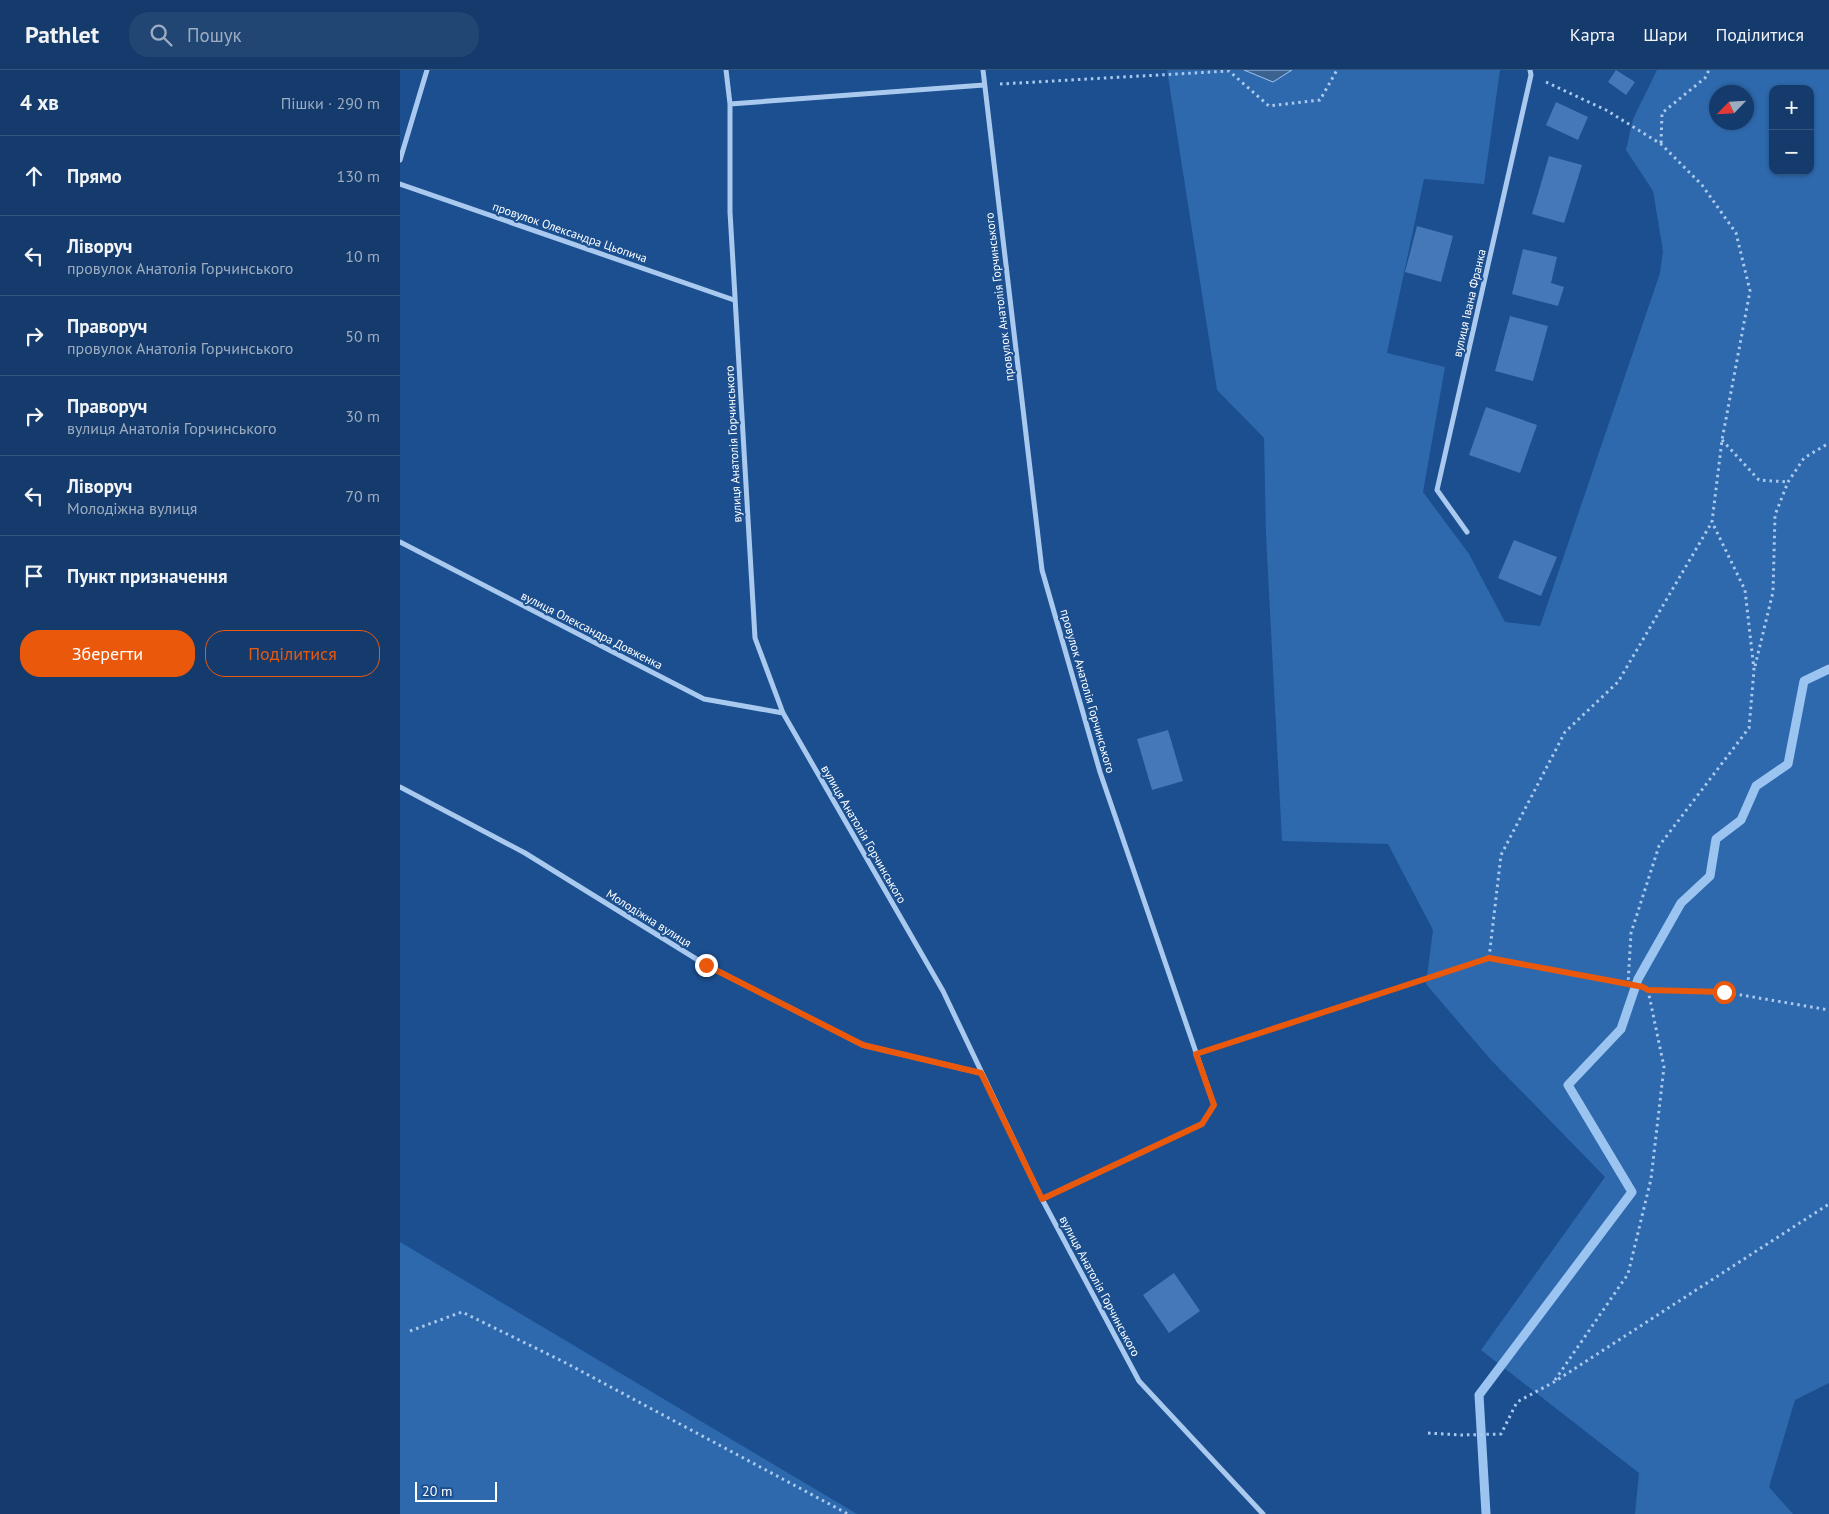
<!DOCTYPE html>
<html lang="uk">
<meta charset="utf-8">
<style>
:root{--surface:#143b6b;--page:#214673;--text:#f1f3f6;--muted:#9dadc1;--line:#33557e;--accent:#ea580c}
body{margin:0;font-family:"PT Sans",sans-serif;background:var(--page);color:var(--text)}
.controls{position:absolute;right:15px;top:15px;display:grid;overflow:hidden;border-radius:10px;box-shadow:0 1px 4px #0004}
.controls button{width:45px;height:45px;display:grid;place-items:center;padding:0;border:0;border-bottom:1px solid var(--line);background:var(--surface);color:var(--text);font:25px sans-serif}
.compass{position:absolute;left:1309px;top:15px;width:45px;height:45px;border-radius:50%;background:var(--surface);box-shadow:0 1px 4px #0004;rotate:245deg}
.scale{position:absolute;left:15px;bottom:12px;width:82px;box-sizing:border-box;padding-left:5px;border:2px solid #fff;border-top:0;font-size:14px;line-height:18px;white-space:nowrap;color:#fff;-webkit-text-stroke:4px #1b4f8f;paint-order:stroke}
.stop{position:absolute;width:15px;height:15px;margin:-11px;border:4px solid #ea580c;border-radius:50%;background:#fff}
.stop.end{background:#ea580c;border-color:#fff;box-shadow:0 1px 5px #0008}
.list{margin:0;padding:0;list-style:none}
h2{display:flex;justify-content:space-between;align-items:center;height:65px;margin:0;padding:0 20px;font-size:21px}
h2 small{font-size:16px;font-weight:400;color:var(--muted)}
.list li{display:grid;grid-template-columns:32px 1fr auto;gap:15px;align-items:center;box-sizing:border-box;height:80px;padding:0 20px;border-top:1px solid var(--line)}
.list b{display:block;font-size:19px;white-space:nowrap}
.list p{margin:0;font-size:16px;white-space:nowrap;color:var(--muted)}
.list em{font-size:16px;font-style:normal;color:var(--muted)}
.actions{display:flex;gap:10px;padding:15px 20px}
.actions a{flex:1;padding:11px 0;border:1px solid var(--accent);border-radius:20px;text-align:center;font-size:18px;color:var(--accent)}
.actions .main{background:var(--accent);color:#fff}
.icon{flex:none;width:28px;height:28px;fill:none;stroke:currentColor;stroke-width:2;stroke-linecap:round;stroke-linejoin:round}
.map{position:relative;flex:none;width:1429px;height:1444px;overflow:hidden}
header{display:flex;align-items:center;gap:30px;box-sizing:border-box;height:70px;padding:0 25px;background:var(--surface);border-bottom:1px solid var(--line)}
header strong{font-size:24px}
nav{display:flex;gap:28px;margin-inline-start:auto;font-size:18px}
.search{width:350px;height:45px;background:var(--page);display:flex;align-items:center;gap:12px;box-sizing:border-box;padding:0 18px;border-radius:20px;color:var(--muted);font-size:19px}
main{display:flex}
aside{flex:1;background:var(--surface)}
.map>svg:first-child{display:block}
</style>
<header>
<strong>Pathlet</strong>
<div class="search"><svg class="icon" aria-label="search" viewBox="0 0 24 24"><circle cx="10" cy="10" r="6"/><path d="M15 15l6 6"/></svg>Пошук</div>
<nav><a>Карта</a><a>Шари</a><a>Поділитися</a></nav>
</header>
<main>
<aside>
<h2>4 хв<small>Пішки · 290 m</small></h2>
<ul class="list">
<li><svg class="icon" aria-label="ahead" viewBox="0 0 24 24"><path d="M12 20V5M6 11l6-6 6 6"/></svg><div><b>Прямо</b></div><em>130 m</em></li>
<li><svg class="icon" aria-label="left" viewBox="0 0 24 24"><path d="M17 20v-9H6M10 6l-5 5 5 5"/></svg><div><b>Ліворуч</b><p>провулок Анатолія Горчинського</p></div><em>10 m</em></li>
<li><svg class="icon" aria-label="right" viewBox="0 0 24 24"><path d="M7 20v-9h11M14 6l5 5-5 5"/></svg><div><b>Праворуч</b><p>провулок Анатолія Горчинського</p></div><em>50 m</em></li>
<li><svg class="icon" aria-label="right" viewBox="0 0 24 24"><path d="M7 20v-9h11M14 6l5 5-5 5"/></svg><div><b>Праворуч</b><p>вулиця Анатолія Горчинського</p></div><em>30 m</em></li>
<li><svg class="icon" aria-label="left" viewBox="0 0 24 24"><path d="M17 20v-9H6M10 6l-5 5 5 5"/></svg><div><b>Ліворуч</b><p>Молодіжна вулиця</p></div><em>70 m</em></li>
<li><svg class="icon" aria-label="arrive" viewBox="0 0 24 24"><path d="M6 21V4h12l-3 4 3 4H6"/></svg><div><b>Пункт призначення</b></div></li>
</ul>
<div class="actions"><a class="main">Зберегти</a><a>Поділитися</a></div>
</aside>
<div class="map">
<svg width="1429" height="1444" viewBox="0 0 1429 1444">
<rect width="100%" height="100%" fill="#1b4f8f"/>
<path fill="#2e69ad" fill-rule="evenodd" d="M767,0H1100L1084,114L1024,109L987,283L1045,297L1023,422L1069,484L1105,552L1140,556L1260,203L1263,181L1253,121L1226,80L1233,49L1257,0H1429V1313L1395,1330L1369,1417L1393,1444H1235L1239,1403L1081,1280L1205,1107L1091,990L1026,914L1033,860L988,774L882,771L866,465L864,368L817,320ZM1373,19H1410V101H1373ZM1316,22H1346V52H1316Z
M0,1172L457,1444H0Z"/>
<path fill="#3c6290" stroke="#9cc4f0" d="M844,0H892L873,12Z"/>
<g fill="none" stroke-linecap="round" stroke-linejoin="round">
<path stroke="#9cc4f0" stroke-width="9" d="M1086,1444L1079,1325L1232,1122L1168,1015L1221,959L1238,909L1281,833L1310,806L1316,769L1341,750L1356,716L1388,694L1404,611L1429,599"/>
</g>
<path fill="#4478b7" d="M1216,0L1235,12L1226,25L1208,12Z
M1156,32L1188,47L1178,70L1146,55Z
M1149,86L1182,95L1164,153L1132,144Z
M1017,156L1053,166L1041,212L1005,202Z
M1123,179L1157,187L1151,213L1164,217L1158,236L1112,224Z
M1110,246L1148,256L1133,311L1095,301Z
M1086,337L1137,355L1120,403L1069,385Z
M1114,470L1157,487L1141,526L1098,508Z
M768,660L783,711L752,720L737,669Z
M774,1203L800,1241L769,1263L743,1225Z"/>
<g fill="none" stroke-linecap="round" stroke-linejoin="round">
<path stroke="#a9c9ee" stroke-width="3" stroke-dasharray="2.5 4" stroke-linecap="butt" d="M1146,12L1206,40L1261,74L1302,115L1336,163L1350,221L1322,370L1312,452L1345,520L1354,600L1349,658L1259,776L1231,863L1228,914
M600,14L829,1L869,36L920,30L937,0
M1261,73L1262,43L1305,8L1309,0
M1322,370L1359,410L1388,412
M1355,596L1373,522L1375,445L1388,412L1404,388L1429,373
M1089,888L1101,785L1165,662L1218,612L1312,452
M812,979L1089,888L1228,914L1243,917L1248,920L1324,922L1429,940
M10,1261L62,1242L164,1292L448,1444
M1155,1310L1228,1204L1251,1109L1264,997L1248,920
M1028,1363L1062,1365L1101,1364L1117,1332L1154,1312L1429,1134"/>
<path stroke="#a9c9ee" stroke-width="5" d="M326,0L330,34V142L355,568L383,643L543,921L642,1129L739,1311L863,1444
M583,0L642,500L700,702L814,1035L802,1054L642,1129
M330,34L584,15
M0,90L27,0
M0,114L334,230
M1067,462L1037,420L1131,5L1130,0
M0,472L304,629L383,643
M0,717L125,783L306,895L463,975L581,1003"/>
</g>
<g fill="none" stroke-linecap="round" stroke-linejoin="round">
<path stroke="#ea580c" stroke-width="6" d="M306,895L463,975L581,1003L642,1129L802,1054L814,1035L796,984L1089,888L1228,914L1243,917L1248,920L1324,922"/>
</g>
<g text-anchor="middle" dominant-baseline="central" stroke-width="4" stroke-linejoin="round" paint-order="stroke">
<g font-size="12" fill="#fff" stroke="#1b4f8f">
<text transform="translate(170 162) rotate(19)">провулок Олександра Цьопича</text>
<text transform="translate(599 227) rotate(-97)">провулок Анатолія Горчинського</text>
<text transform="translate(1069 233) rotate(-77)">вулиця Івана Франка</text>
<text transform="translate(333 374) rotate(-93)">вулиця Анатолія Горчинського</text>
<text transform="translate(192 560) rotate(27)">вулиця Олександра Довженка</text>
<text transform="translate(688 621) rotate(74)">провулок Анатолія Горчинського</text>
<text transform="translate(464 764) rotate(60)">вулиця Анатолія Горчинського</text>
<text transform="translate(249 848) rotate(32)">Молодіжна вулиця</text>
<text transform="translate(700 1216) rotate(62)">вулиця Анатолія Горчинського</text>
</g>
</g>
</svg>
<div class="controls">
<button>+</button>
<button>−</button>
</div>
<svg class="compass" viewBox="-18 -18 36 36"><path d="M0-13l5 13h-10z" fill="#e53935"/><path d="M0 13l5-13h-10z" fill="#9dadc1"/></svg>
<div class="scale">20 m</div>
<div class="stop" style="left:1324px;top:922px"></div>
<div class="stop end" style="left:306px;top:895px"></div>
</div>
</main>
